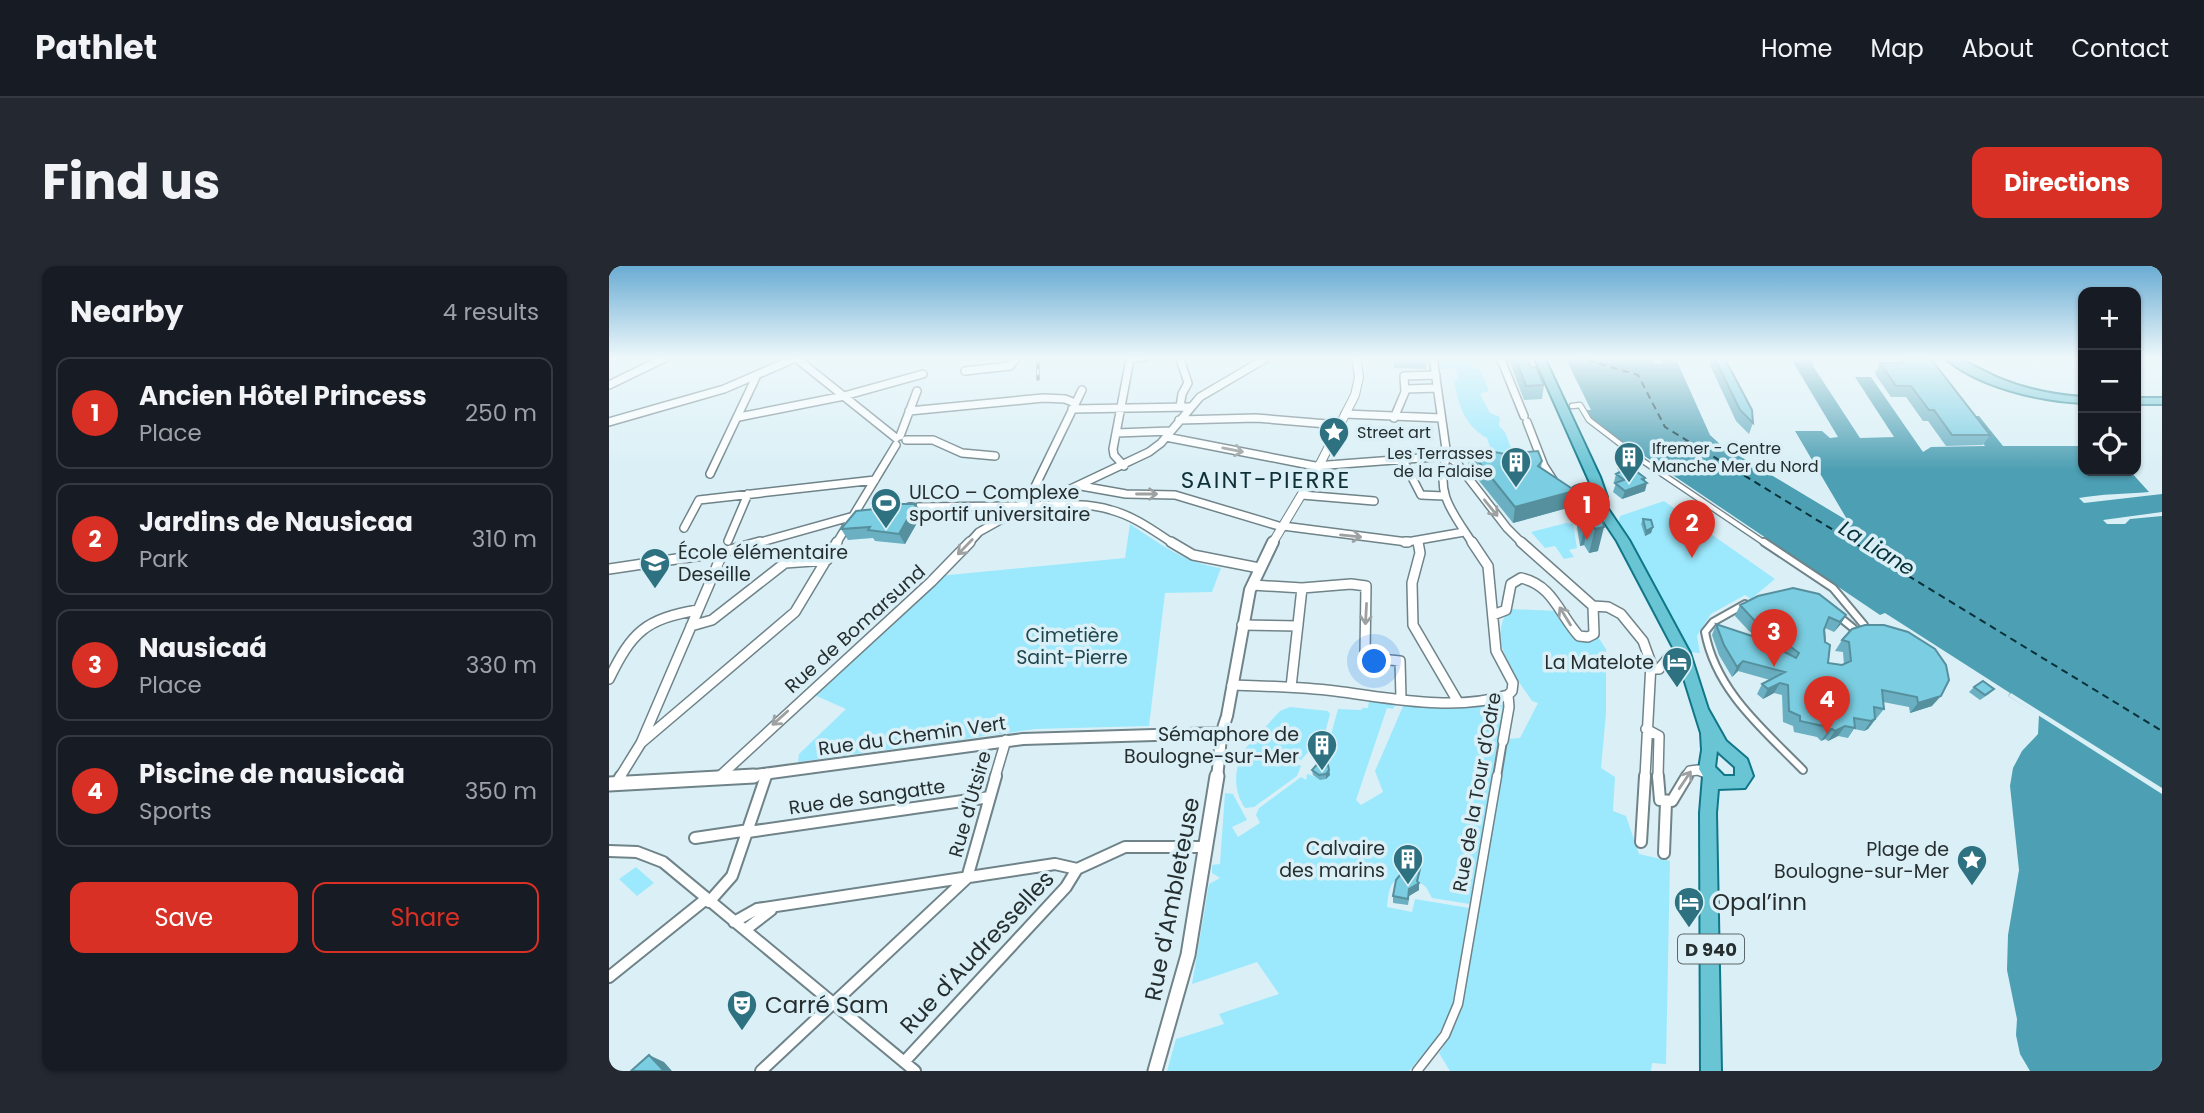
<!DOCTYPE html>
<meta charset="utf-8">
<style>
:root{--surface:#171b24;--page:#242831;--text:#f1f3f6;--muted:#9ea1a6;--line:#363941;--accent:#d93025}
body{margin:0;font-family:Poppins,sans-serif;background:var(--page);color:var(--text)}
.controls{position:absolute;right:21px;top:21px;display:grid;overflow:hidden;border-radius:14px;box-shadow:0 2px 5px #0004}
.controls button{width:63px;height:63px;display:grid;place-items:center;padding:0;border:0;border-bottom:2px solid var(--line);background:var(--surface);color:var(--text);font:35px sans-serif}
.you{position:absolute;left:766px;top:396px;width:24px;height:24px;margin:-18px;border:5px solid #fff;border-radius:50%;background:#1a73e8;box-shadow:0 0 0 10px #1a73e833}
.badge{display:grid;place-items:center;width:46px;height:46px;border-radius:50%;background:var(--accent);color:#fff;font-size:23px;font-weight:700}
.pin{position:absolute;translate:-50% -58px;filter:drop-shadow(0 2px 4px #0008)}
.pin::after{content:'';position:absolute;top:37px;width:24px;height:21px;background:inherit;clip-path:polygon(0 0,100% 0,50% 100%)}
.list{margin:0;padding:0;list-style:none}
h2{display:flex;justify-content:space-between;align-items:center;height:91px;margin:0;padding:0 28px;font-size:30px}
h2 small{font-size:23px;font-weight:400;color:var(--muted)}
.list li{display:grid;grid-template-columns:46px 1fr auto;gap:21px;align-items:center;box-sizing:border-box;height:112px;margin:0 14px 14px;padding:0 14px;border:2px solid var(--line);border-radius:14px}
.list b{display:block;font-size:26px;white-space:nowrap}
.list p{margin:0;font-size:23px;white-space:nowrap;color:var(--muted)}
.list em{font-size:23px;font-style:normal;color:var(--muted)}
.actions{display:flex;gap:14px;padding:21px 28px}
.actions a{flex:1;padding:16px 0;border:2px solid var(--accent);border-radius:14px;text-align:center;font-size:24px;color:var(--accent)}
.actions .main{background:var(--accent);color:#fff}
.icon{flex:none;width:38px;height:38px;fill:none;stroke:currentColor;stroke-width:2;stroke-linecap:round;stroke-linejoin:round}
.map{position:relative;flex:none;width:1553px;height:805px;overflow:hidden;border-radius:14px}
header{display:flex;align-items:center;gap:42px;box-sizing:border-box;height:98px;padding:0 35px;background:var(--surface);border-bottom:2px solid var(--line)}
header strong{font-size:33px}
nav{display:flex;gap:38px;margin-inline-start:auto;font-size:24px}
.intro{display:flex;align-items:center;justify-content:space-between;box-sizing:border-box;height:168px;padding:0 42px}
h1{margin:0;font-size:49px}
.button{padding:18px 32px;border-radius:14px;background:var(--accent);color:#fff;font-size:24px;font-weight:700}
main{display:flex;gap:42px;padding:0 42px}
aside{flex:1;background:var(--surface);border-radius:14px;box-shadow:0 2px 5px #0004}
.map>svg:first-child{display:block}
</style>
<header>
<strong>Pathlet</strong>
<nav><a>Home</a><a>Map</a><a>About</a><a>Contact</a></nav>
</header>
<div class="intro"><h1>Find us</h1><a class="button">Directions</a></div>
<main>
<aside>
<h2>Nearby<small>4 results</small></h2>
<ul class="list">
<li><span class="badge">1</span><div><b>Ancien Hôtel Princess</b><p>Place</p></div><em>250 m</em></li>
<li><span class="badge">2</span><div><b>Jardins de Nausicaa</b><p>Park</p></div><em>310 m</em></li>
<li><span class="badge">3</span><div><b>Nausicaá</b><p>Place</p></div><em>330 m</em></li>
<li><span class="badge">4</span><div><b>Piscine de nausicaà</b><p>Sports</p></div><em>350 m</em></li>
</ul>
<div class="actions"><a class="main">Save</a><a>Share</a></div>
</aside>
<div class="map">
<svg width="1553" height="805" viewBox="0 0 1553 805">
<rect width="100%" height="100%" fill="#daf0f6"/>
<path fill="#9ce9fd" d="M829,91H863L862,101L871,103L880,125L871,128L881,147L891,151L890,160L896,166L907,195L884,191L878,172C856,160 849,139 845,114H849L847,103H831Z
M1055,235L1166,313L1142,333L1136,329L1102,348L1088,370L1091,387L1080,386L1019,272L1009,259L1011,250Z
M957,257L964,258L968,282L960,284L965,291L955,293L946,280L936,282L922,266Z
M521,258C551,278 576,297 612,302L603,326L556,327L540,460L427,463L189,496L190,488L237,443L203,428L330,310L516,292Z
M901,343L949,345L968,374L979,376L989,371L997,383V447L992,502L1006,511L1004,545L1017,550L1030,588L1061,595L1057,798L1043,797L1042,805H841L830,787L840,772L853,743L898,473L911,472L929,437L923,435C906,410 876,371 901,343Z
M760,435L787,437L784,443L778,442L747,534L752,539L774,526L766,505L795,438L849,442L891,438L895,440L861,638L823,632L817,621L809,615L811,606C785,616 781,609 778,641L803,646L806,633L860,642L843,743L827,773L800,805H558L567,773L615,758L610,748L670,728L648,696L583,718L600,618L611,612L603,607V599L611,598L616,527L624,528L638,554L623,561L629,571L651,557L647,549L650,542L692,511L697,514L698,508C707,510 713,517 721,509L719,504L705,500L712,498L726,478L720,476L729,443L752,444L754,442H759Z
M681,441L719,445L721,448L716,467L692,494L688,492L684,495L692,500L688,510L645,541L636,542C624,525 625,504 634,485L671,445Z
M27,601L45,617L28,630L10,613Z"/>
<path fill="#4d9fb3" d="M956,91H1043L1045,97L1053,98L1052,91H1066L1101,169L1112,179L1239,255L1186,165H1213L1221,172L1229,171L1181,91L1203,93L1204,100L1251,172L1285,171L1246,111H1262L1314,186L1322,181L1376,180L1354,150H1370L1394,180H1474V205H1521L1540,226C1516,228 1492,228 1470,232L1475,237L1553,228V246L1494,254L1498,258H1516L1521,253L1553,250V805H1421L1411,788L1407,769L1408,753L1398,704L1399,669L1410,604L1401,520L1404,502L1413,485L1429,468L1430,449L1399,430L1401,427L1276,347L1271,349L1034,189L1031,190L984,155L977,144H982Z"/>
<path fill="#daf0f6" d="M1402,427L1553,522V528L1399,430Z"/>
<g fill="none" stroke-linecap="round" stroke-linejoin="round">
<path stroke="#08313a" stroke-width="2" stroke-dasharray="7 5" stroke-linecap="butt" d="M967,91L1029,109L1056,161L1553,465"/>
<g stroke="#6f8389" stroke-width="7">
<path id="pedestrian-far2" d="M963,140L971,139L980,154L1031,193L1157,278"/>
</g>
<g stroke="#6f8389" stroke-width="10">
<path id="pedestrian-far1" d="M1155,276L1224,322L1255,359
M1136,338L1104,356L1096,366C1107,425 1154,463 1194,504
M1228,349L1244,362
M888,511L894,475"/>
</g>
<g stroke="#6f8389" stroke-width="11">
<path id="pedestrian" d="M808,805L836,769L849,738L888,510"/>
</g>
<g stroke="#6f8389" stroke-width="10">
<path id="minor-far2" d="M824,91L838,190C825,228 845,248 864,278
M891,91L915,150
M187,92L287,172
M571,93L579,117L573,128L571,141
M356,105L401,100L408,91
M0,119L58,91
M797,123L828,122
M463,143L580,141
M300,145L434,132L456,133L466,137
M736,148L832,152
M130,151L235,130L314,108
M785,152L796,126L795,110L827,109
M570,154L647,152L730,159
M0,156L115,123L189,91
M918,156L935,200L944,214
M507,167L562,165
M291,170L308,125
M557,171L706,200L838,190
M297,174H324L353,187L386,190
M838,190L847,196L898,262L914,278
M794,194L812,229L835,230
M515,200L505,189L504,183L521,93L537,91
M101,208L148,109
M472,220L517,228L566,229L673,261
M693,229L765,235
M418,237L473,124
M444,239L451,228L540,186L552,177L591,131L659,91
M300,241L410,240L417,237L420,240C447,239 476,236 502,244C525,250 545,265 565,278
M674,260L798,276L855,266
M75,262L90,234L266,214
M119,275L139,228
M145,278L252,248
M227,278L287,179
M359,278L370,266L411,243"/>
</g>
<g stroke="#6f8389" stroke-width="12">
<path id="minor-far1" d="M562,276L584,289L650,302
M796,276H799
M809,276L811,287L803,317L804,359L849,436
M863,276L879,300L887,385L904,417L903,425L899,429L900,441L894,475
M912,276L984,340L999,341L1012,348L1034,375L1042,397L1036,511
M0,303L114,286L151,276
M643,319L693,322L682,421
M693,322L742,318L757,320L756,388L762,392L791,395L792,432
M884,349L897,344L902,318L912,312C944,319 950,348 970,370L979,371L985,368L984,340
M633,359L689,360
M82,360L103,354L176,297L218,294
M1041,403H1050L1062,389L1074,387
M0,413C23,366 36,353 89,344
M623,419C658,420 692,421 726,425C782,432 844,446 899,429
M1037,463L1050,470L1049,511
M32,477L186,346L228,276
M11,511L32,477L114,286
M110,511L322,316L361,276
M157,511L158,507
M386,511L397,474
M1077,511L1081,505L1089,504L1100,508"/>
</g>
<g stroke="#6f8389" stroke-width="14">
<path id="minor" d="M1049,510L1051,534L1063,535L1078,510
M108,513L112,510
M7,518L12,510
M139,566L381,531
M86,572L140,564
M1032,576L1036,510
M0,585L28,586L54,596L306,805
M1055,587L1057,536
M468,603L516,581H596
M100,636L123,610L157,510
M125,656L148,643L446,598L468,603
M136,664L162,644
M0,711L97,633
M295,796L457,621L468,603
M152,805L358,612L387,510"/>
</g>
<g stroke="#6f8389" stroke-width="10">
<path id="tertiary-far2" d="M663,278L712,196L746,129L750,111L747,91"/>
</g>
<g stroke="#6f8389" stroke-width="14">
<path id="tertiary-far1" d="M132,511L414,473L611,467
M608,511C611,490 610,470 618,450L641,324L664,276"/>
</g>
<g stroke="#6f8389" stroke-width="17">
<path id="tertiary" d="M0,518L145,510
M546,805L579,689L608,510"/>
</g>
<g stroke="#117688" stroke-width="4">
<path id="primary" d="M925,91H935L991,211L998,231L997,240L1020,274L1081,387L1099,443L1117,475L1138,493L1144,510L1136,522L1109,523L1107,547L1112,805H1092L1091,547L1094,510L1090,503L1093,484L1092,467L1067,387L1008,275L992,251C979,252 964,241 957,229C963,220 971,217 982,219ZM975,225L986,229V242L971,233L969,229ZM1108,485L1126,501V510H1115L1106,501Z
M1335,91C1355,91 1373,106 1392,113C1419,124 1446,129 1474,131V137C1431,135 1368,121 1335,91Z
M1527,132H1553V138H1527Z"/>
</g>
<use href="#pedestrian-far2" stroke="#fff" stroke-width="4.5"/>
<use href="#pedestrian-far1" stroke="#fff" stroke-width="6"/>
<use href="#pedestrian" stroke="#fff" stroke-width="8"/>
<use href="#minor-far2" stroke="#fff" stroke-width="7"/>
<use href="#minor-far1" stroke="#fff" stroke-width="9"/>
<use href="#minor" stroke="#fff" stroke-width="10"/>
<use href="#tertiary-far2" stroke="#fff" stroke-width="8"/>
<use href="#tertiary-far1" stroke="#fff" stroke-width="10"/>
<use href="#tertiary" stroke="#fff" stroke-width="13"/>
<use href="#primary" fill="#69c4d4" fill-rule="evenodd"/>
<g stroke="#5c686c" stroke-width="3.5">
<path id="rail" d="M429,91V113"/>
</g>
<use href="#rail" stroke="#daf0f6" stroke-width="2" stroke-dasharray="6" stroke-linecap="butt"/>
</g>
<path fill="#6ab0c2" d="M784,91H818L817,103L785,102Z
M899,91H917L922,101L935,119L933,133L915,134Z
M1103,91H1115L1144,157L1140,168L1127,155L1101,99Z
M1291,93L1381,169L1374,179L1337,180L1319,155H1314L1297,131H1282L1266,108L1271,97H1289Z
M861,185L933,195L932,202L965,225L962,241L904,257L859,201Z
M1010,203L1036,212V225L1013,233L1004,226L1007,217L1005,216L1007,208L1009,207Z
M985,236L989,285L980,287L975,279L971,280L968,261L973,238Z
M313,248L296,278L266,275L264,272L239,274L232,263Z
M1034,253L1044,261L1042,267L1036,270L1032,258Z
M1131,339L1237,349L1231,359L1225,366L1216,362L1219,397L1235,399L1234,386L1226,385L1233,374L1243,363L1323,440L1301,447L1300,441L1274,436L1275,443L1259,463L1255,465L1245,463L1239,472L1229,470L1219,475L1216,473L1212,475L1208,471L1185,466L1184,460L1174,456L1173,429L1165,427L1154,433L1148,428L1153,418L1161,414L1129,405L1123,411L1110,389L1103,369L1107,358L1152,373L1140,365L1126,350Z
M1365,421L1385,423L1380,428L1371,434L1360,426Z
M703,504H720L721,509L717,513L711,514L704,509Z
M811,606L809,616L810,624L800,630L799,639L784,637V630Z"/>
<path fill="#56909e" d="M1036,212L1035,218L1038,217L1036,225L1013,233L1016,225Z
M965,225L962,241L904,257L906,241Z
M307,238L313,248L296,278L290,268Z
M980,256L975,279L971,280L977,257Z
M995,261L989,285L980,287L986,263Z
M1044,261L1042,267L1036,270L1037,265Z
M1237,349L1231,359L1225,366L1231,356Z
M1134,395L1129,405L1123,411L1128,401Z
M1171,417L1165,427L1154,433L1159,423Z
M1332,430L1323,440L1301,447L1309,437Z
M1266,453L1259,463L1255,465L1262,455Z
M1236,460L1229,470L1219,475L1226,465Z
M1223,463L1216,473L1212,475L1219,465Z
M720,504L721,509L717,513V508Z
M812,599L808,618L810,617V624L800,630L799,639L800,623Z
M40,789L55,796L63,805H55Z"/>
<path fill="#7bcde1" stroke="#56909e" stroke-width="2" d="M785,91H818V92Z
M906,91H917L922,101H927L935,119L917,120Z
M1105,91H1115L1143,144L1144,157L1131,144Z
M1291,93H1322L1381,169H1343L1325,144H1320L1302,120H1287L1271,97H1294Z
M869,183L896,188L929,185L933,195L929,200L962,222L965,225L906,241L861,185Z
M1019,199L1036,212L1033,213L1038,217L1016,225L1006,217L1015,214L1007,208L1013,205L1010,203Z
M985,236L990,238L995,261L986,263L980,256L977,257L973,238Z
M276,238H307L290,268L259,264L261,261L232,263L247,245L275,242Z
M1034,253L1042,254L1044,261L1037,265Z
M1184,322L1210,328L1237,349L1231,356L1220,351L1215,364L1216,376L1221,379L1219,397L1233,399L1242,395L1240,376L1233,374L1243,363L1256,359H1275L1299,366L1326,383L1337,399L1340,414L1332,430L1309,437L1308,431L1273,424L1275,443L1265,441L1266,453L1262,455L1245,452L1246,462L1236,460L1226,465L1223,463L1219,465L1214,460L1191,455V450L1180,445L1179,419L1171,417L1159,423L1153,418L1176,406L1134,395L1128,401L1115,379L1107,358L1149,372L1187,392L1190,387L1145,354L1131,339L1149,330Z
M1374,415L1385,423L1376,429L1365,421Z
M711,495L719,499L720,504L717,508L710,509L703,504Z
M804,593L809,594L812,599L808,615L810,617L800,623L799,633L784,630L787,614Z
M40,789L55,805H22Z"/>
<defs><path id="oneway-shaft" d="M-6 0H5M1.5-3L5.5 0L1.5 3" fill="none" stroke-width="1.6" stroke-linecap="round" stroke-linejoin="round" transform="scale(1.75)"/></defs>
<g stroke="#9da1a2">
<use href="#oneway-shaft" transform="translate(624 184) rotate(11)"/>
<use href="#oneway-shaft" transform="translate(538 228)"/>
<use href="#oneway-shaft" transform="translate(882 242) rotate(51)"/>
<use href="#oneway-shaft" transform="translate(742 270) rotate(6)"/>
<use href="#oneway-shaft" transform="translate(356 281) rotate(134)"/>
<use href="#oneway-shaft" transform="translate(757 348) rotate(93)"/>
<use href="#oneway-shaft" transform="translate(956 350) rotate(-122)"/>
<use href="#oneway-shaft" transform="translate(171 452) rotate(138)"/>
<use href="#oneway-shaft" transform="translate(1076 514) rotate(-56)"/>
</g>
<linearGradient id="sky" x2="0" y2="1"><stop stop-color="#6aacd3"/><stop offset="0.45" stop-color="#eef8fb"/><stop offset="1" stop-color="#eef8fb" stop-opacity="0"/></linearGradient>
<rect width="1553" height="204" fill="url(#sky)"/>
<defs>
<g id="sight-pin" transform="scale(1.575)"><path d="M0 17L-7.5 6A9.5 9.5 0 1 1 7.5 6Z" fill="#2e7282" stroke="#daf0f6"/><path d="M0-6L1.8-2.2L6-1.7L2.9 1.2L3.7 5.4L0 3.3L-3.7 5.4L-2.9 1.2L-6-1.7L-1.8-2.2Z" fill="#fff"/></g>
<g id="building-pin" transform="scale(1.575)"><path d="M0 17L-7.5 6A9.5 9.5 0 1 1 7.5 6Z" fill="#2e7282" stroke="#daf0f6"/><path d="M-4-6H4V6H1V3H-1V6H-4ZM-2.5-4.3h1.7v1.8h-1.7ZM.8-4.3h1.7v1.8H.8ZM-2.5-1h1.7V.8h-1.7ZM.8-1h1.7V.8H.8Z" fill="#fff"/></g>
<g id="stadium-pin" transform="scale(1.575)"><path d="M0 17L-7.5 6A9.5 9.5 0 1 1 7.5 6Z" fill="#2e7282" stroke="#daf0f6"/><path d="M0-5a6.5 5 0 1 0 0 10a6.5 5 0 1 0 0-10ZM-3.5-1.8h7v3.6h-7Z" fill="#fff"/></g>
<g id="school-pin" transform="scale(1.575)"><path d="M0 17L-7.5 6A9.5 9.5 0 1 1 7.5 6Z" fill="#2e7282" stroke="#daf0f6"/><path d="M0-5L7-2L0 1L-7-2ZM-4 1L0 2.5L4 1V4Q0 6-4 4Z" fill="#fff"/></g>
<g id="hotel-pin" transform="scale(1.575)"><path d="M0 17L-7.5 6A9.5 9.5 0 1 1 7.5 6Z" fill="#2e7282" stroke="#daf0f6"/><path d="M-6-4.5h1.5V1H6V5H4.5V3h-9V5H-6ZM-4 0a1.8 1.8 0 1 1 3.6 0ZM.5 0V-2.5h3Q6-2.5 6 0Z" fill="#fff"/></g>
<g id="theatre-pin" transform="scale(1.575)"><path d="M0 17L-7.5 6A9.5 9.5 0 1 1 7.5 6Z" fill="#2e7282" stroke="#daf0f6"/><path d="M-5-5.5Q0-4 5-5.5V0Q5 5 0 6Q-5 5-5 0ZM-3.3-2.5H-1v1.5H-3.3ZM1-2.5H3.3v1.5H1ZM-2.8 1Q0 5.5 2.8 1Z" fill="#fff"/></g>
</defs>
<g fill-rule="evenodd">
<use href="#sight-pin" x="725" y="166"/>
<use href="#building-pin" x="1020" y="191"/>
<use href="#building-pin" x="907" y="196"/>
<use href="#stadium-pin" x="277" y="237"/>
<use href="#school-pin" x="46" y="297"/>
<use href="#hotel-pin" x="1068" y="396"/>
<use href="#building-pin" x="713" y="479"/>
<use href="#building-pin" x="799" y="593"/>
<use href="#sight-pin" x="1363" y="594"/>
<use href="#hotel-pin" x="1080" y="636"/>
<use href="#theatre-pin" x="133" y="739"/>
</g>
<g text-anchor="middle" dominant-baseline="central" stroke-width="7" stroke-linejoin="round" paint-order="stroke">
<g font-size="16" fill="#262e30" stroke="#daf0f6" text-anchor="start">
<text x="748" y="166">Street art</text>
<text x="1043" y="182">Ifremer - Centre<tspan x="1043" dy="18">Manche Mer du Nord</tspan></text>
<text x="884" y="187" text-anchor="end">Les Terrasses<tspan x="884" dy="18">de la Falaise</tspan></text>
</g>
<rect fill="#daf0f6" stroke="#5c686b" stroke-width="2" x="1069" y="668.5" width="66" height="29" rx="5"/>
<g font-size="18" font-weight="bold" fill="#262e30">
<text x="1102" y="683">D 940</text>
</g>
<g font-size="19" fill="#262e30" stroke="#daf0f6" text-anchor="end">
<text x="300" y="226" text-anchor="start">ULCO – Complexe<tspan x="300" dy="22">sportif universitaire</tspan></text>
<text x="69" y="286" text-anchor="start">École élémentaire<tspan x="69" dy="22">Deseille</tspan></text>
<text x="1045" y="396">La Matelote</text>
<text x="690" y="468">Sémaphore de<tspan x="690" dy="22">Boulogne-sur-Mer</tspan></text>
<text x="776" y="582">Calvaire<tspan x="776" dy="22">des marins</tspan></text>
<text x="1340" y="583">Plage de<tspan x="1340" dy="22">Boulogne-sur-Mer</tspan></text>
</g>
<g font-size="19" fill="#262e30" stroke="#daf0f6">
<text transform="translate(246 363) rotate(-42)">Rue de Bomarsund</text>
<text transform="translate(303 470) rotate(-8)">Rue du Chemin Vert</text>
<text transform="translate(868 526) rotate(-80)">Rue de la Tour d'Odre</text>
<text transform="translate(258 531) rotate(-8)">Rue de Sangatte</text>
<text transform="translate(361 538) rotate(-74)">Rue d'Utsire</text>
</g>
<g font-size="19" fill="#1f454e" stroke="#daf0f6">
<text x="463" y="369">Cimetière<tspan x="463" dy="22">Saint-Pierre</tspan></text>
</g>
<g font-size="21" font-style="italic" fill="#08313a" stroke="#daf0f6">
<text transform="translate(1268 282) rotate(32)">La Liane</text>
</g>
<g font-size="23" letter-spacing="2" fill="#0f3037" stroke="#daf0f6">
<text x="657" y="214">SAINT-PIERRE</text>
</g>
<g font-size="23" fill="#262e30" stroke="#daf0f6">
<text transform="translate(563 633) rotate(-79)">Rue d'Ambleteuse</text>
<text transform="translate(368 686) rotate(-47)">Rue d'Audresselles</text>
</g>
<g font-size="23" fill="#262e30" stroke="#daf0f6" text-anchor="start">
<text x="1103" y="636">Opal’inn</text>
<text x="156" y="739">Carré Sam</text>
</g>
</g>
</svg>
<div class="controls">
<button>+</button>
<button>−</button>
<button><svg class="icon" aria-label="locate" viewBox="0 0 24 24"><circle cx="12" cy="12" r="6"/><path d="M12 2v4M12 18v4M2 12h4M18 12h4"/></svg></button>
</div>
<div class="you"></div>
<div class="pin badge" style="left:978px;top:274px">1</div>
<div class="pin badge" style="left:1083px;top:292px">2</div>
<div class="pin badge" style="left:1165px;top:401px">3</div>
<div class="pin badge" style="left:1218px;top:468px">4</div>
</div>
</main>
